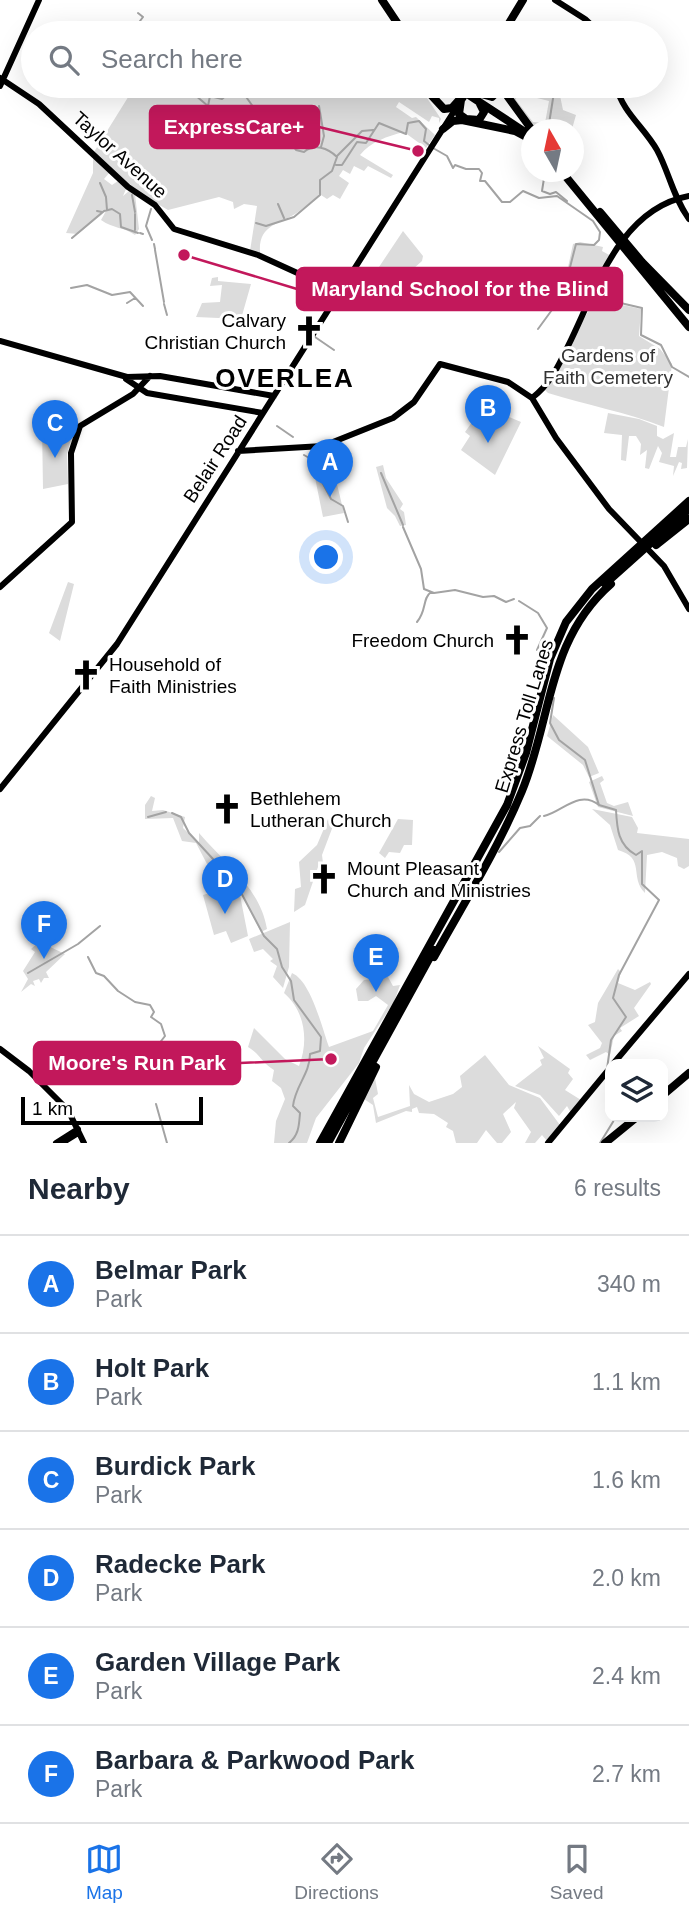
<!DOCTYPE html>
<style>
:root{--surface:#fff;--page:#f6f6f7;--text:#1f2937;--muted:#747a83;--line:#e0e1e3;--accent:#1a73e8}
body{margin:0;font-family:Arial,sans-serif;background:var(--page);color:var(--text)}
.controls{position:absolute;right:21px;bottom:21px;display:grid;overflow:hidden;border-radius:14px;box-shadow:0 7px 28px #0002}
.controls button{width:63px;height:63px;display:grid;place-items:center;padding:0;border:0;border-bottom:2px solid var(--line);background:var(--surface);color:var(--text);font:35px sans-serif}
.compass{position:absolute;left:521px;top:119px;width:63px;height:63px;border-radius:50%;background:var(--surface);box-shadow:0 7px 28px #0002;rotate:351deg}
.scale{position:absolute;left:21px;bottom:18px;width:182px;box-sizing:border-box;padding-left:7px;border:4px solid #000;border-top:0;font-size:19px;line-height:24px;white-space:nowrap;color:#000;-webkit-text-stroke:5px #fff;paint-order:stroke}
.you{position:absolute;left:327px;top:558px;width:24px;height:24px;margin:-18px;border:5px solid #fff;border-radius:50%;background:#1a73e8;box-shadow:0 0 0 10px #1a73e833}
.badge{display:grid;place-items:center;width:46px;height:46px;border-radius:50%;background:var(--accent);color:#fff;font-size:23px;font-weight:700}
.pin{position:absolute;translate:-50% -58px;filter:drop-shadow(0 2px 4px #0008)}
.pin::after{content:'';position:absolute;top:37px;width:24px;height:21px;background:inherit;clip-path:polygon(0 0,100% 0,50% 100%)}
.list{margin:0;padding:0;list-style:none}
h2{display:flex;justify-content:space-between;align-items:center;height:91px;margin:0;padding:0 28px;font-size:30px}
h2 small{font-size:23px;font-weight:400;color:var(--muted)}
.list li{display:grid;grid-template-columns:46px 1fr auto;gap:21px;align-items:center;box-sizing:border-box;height:98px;padding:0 28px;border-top:2px solid var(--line)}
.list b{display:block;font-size:26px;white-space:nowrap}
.list p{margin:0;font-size:23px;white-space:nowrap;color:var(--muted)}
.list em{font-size:23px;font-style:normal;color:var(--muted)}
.icon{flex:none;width:38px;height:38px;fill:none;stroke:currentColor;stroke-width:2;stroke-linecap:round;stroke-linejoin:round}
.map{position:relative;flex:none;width:689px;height:1143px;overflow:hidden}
.search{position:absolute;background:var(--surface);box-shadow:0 7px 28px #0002;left:21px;right:21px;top:21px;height:77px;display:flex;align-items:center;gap:18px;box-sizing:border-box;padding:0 24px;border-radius:38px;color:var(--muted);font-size:26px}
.sheet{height:679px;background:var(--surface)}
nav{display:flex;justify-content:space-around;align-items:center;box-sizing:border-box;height:98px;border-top:2px solid var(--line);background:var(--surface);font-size:19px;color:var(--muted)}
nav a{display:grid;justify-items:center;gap:4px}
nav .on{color:var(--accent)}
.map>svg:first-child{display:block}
</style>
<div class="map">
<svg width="689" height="1143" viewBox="0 0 689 1143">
<rect width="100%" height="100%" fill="#fff"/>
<path fill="#dcdcdc" d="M135,86H291L297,91L302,86L325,89L329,86H419L441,119L439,123V118L432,116L429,122L399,102L396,107L412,118L416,117L435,135L426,148L404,132C388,136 370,142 360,155L393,175L391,178L368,166L364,171L354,166L350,174L343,170L339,176L349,183L340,199L333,195L327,199L321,195C313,200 306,206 298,212C279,225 258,224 260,253L250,251L257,206L244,204L234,209L233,202L219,197L168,210L132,189L94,152Z
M533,86H558L563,110L576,115L572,129H536L510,93L517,89L516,100L533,122L545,123L549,101L533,97Z
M93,157L110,172L104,179L112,185L118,181L126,189L123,196L129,191L135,194L139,229L135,235C124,227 114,229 101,220L106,211L78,234L66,233L93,173Z
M403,231L423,256L422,261L404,277L392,293L369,282Z
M580,242L603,247L602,251L611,256L593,292L564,286L573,244Z
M218,277V281L251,284L241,319L196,317L202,303L220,302L222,285L210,286L212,278Z
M595,299L641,309L639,336L660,349L672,364L664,427C626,412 586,405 548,393L545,390Z
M608,413L639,419L657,426V436L663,439L674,433L670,457H676L678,447H686L688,439L687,468L681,469L682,463L679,462L673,476L674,466L659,462L662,453L658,446L649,469L645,468L647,450L640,455L641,444L636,436H629L626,461L621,460L622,435L604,433Z
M507,416L521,422L495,475L461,450L470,436L465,432L475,418L483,420Z
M42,426L72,435L67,454L68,484L43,489Z
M311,458L317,468H333L344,513L323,517Z
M383,465L386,478L403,504L400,509L404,512L406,525L400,526L395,516L387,508L376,467Z
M68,582L74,584L60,641L49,633Z
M553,715L588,747L599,773L589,777L583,765L547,736Z
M602,776L604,780L600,783L607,803L614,806L628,802L633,816L598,807L589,782Z
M151,796L155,798L152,811L163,810L185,817L183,828L199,843V833C225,864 260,887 267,929L261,932L239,890L248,936L231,943L226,931L214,935L203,895L225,888L226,883L207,864L196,843L182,841L173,818L145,819V805Z
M592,809L632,817L638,828L637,833L689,839V866L684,869L678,866L677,858L662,852L647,855L645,893C629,877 646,858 618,850L610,825Z
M328,819L333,826L322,855L323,863L319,864L305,905L294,912L295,889L301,887L299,862L317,845Z
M398,819L413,820L412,845H404L400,853L389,852L385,858L379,853Z
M290,922L289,967L283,988L273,977L277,966L270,961L273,959L263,949L254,952L249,939Z
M52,930L57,935L46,945L65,954L46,972L49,978H44L41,983L39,979L33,981L35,986L31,984L21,992L28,979L23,971L35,952L31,949Z
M618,969L621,972L618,983L635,990L650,982L651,984L634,1008L639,1016L620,1028L622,1031L614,1036L610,1055L606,1052L590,1060L586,1055L600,1048L602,1043L588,1025L595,1022L598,1003Z
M292,973C311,981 322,1028 329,1047L373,1031L388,1005L376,996L368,1001H358L356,989L364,980L388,977L393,986L400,985L394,1002L364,1048L359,1063L316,1118L307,1143H274L276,1121L285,1099L281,1088L272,1081L274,1070C262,1063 260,1054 248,1047L254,1028L285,1059L299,1066C309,1041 305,1011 284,993Z
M538,1046L570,1069L568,1073L573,1079L565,1090L581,1100L571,1113L567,1106L559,1116L540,1095L515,1086L542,1065L540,1060L544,1058Z
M485,1055L509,1085L540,1098L560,1125L547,1141L542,1135L535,1143H525L531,1132L514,1108L516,1102L503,1114L511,1132L502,1143H497L486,1130L477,1143H456L453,1131L446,1127L448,1123L434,1114L419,1113L417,1107L412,1109V1112L406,1111L376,1123L373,1105L364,1099L375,1078L378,1094L373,1098L378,1117L410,1106L409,1085L414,1094L429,1102L453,1094L462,1087L460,1076Z"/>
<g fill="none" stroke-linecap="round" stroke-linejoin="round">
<path stroke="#a3a3a3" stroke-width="2" d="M137,25L143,17L138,13
M135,33L137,27
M195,86V95L208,106L210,96L222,99L230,92L244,94L254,108C274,109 287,137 296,150L304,152C314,143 328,148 337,157L332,171L320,180V195L294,217L266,226L256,223
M243,93L248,86
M319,106L324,136L321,147
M548,130L555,86
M433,148L447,156L453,168L455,165L466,169H479L482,173L480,181H485L502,202H510L523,191L539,198L557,196L593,221L600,232L599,240L594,245L576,244L568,275L570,289L589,293
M337,156L362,131L373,130
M336,165H342L357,142L366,143L379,123L406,134L408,123L419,121L426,129L424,141L429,145
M545,172L542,191L550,194L556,192L567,201
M100,183L106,197L107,210
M132,195L135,212
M278,204L284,218
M151,209L146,226L152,240
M97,211L102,212
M135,214V230
M140,233L143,234
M72,238L104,211L112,209L120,214L121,227L138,233
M154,244L155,249
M155,250L164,302
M71,288L87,285L112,295L130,292L143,306
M599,298L642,308L641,335L661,345L672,367L689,377
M127,303L135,298
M164,304L167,315
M538,329L557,303L562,302L572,290
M315,337L334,350
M277,426L293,437
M304,455L311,459L314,474H318L331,499L343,506L348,522
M381,473L403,525
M403,527L421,569L424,589L434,593L455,590L483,597L494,596L506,602L514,599
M519,601L538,613L547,628L537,650
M417,622C427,610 422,599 431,592
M539,658L542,674
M554,698L550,723L559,740L585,760L599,805L616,810C617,829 618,845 636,855L642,851V884L659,900L619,975L613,998L626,1017L611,1040L607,1069
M172,813L181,817L189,833L237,885L264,936L277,949L282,967L291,981L294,1000L321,1037L320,1051L310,1054C310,1074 295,1086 293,1106L300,1113C299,1125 299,1135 289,1143
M544,816C562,812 579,789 599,805
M148,817L166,812
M499,852L520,828L530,826L540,816
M88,957L96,973L104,976L118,991L135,1002L150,1005L154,1012L151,1017L161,1024L165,1036L148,1058L152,1068
M28,973L78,944L100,926
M156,1104L167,1143
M600,1143L616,1117"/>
<path stroke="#000" stroke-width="6" d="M555,0L585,19L600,33
M0,78L39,104L128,187L155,205L174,229L258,255L339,292
M0,86L39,0
M616,86C623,113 644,127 657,150C669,172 673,197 689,219
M0,341L127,377L160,376L274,396
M126,379L147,393L263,413
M532,398C550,384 558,367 568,346C596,290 619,209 689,196
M238,451L323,446L393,418L414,402L440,364L508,382L532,398L556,438L609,509L664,566L689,609
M0,587L72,522L71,453L80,426L133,394L150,376
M0,789L117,644L458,105
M0,1049L29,1071L68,1110L84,1143
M613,1064L689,974
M56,1143L78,1129
M62,1143L75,1135
M548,1143L610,1068"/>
<path stroke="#000" stroke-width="8" d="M382,0L404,33
M392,26L396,33
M503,33L523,0
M428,86L432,96L444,109L452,108L460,99
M455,86L525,132
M470,86L461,100L459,114L466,119L479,120L484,112L480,104
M500,86L532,130
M474,92L492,97L497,92V86
M443,129L453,121L462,120L515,131L532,140
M562,172L689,327
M600,212L642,262L689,310
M656,545L689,519
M605,584L689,509
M434,957C464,903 498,849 522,791C552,718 547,640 611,584
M663,1095L689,1073
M320,1143L507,805L526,753L550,659L566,622L592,589L689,501
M328,1143L434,950
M339,1143L376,1067
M605,1143L637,1117"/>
</g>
<defs>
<g id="church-bare" transform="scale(2.415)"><path d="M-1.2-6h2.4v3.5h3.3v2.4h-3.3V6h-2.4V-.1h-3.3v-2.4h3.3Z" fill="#000" stroke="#fff" stroke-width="2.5" paint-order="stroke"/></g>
</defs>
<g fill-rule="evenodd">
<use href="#church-bare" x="309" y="331"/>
<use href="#church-bare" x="517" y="640"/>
<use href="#church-bare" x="86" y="675"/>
<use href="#church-bare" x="227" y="809"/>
<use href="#church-bare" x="324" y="879"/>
</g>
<g text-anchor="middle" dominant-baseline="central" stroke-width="6" stroke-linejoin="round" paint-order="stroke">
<g font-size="19" fill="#000" stroke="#fff">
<text transform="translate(120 155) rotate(42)">Taylor Avenue</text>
<text transform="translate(215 459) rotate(-57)">Belair Road</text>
<text transform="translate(524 716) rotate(-73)">Express Toll Lanes</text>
</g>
<g font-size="19" fill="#000" stroke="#fff" text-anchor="start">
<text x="286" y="320" text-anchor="end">Calvary<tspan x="286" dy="22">Christian Church</tspan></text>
<text x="494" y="640" text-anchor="end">Freedom Church</text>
<text x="109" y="664">Household of<tspan x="109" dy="22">Faith Ministries</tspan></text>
<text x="250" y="798">Bethlehem<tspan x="250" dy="22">Lutheran Church</tspan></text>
<text x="347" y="868">Mount Pleasant<tspan x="347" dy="22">Church and Ministries</tspan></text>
</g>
<g font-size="19" fill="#333" stroke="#fff">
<text x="608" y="355">Gardens of<tspan x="608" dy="22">Faith Cemetery</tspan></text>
</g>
<g font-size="26" font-weight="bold" letter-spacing="2" fill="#000" stroke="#fff">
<text x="285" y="378">OVERLEA</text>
</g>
</g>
<path fill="none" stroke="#c2185b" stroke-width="2.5" d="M418 151L319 127M184 255L297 289M331 1059L240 1063"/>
<g fill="#c2185b" stroke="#fff" stroke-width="2.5">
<circle cx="418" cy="151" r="7"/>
<circle cx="184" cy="255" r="7"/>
<circle cx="331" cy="1059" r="7"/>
</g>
<g fill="#c2185b" stroke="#c2185b" stroke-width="2.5">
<rect x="150" y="106" width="169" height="42" rx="7"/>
<rect x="297" y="268" width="325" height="42" rx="7"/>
<rect x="34" y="1042" width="206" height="42" rx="7"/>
</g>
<g font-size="21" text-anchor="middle" font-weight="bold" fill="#fff">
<text x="234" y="134">ExpressCare+</text>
<text x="460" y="296">Maryland School for the Blind</text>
<text x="137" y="1070">Moore's Run Park</text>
</g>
</svg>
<div class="controls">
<button><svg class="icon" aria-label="layers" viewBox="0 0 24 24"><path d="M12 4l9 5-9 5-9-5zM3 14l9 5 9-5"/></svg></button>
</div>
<svg class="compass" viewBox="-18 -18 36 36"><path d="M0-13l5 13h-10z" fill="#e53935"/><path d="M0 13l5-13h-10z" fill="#747a83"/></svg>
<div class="scale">1 km</div>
<div class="you"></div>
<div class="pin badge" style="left:330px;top:497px">A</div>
<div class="pin badge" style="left:488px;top:443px">B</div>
<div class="pin badge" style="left:55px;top:458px">C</div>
<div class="pin badge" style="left:225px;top:914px">D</div>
<div class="pin badge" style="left:376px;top:992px">E</div>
<div class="pin badge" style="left:44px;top:959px">F</div>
<div class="search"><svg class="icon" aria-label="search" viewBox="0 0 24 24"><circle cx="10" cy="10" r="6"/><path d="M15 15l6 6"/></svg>Search here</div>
</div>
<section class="sheet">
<h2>Nearby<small>6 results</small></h2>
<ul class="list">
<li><span class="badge">A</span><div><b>Belmar Park</b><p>Park</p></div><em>340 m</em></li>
<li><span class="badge">B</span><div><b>Holt Park</b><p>Park</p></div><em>1.1 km</em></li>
<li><span class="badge">C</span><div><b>Burdick Park</b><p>Park</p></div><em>1.6 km</em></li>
<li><span class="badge">D</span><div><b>Radecke Park</b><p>Park</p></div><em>2.0 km</em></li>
<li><span class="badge">E</span><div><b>Garden Village Park</b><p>Park</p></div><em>2.4 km</em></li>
<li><span class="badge">F</span><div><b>Barbara &amp; Parkwood Park</b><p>Park</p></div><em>2.7 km</em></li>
</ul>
</section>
<nav>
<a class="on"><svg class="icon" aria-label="map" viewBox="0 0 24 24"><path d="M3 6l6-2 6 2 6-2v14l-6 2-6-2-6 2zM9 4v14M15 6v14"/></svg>Map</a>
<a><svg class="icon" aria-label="directions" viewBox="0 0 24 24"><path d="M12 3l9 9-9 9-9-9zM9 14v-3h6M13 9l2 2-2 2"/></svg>Directions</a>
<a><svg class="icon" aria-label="saved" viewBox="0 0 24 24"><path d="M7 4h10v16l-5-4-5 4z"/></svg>Saved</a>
</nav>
